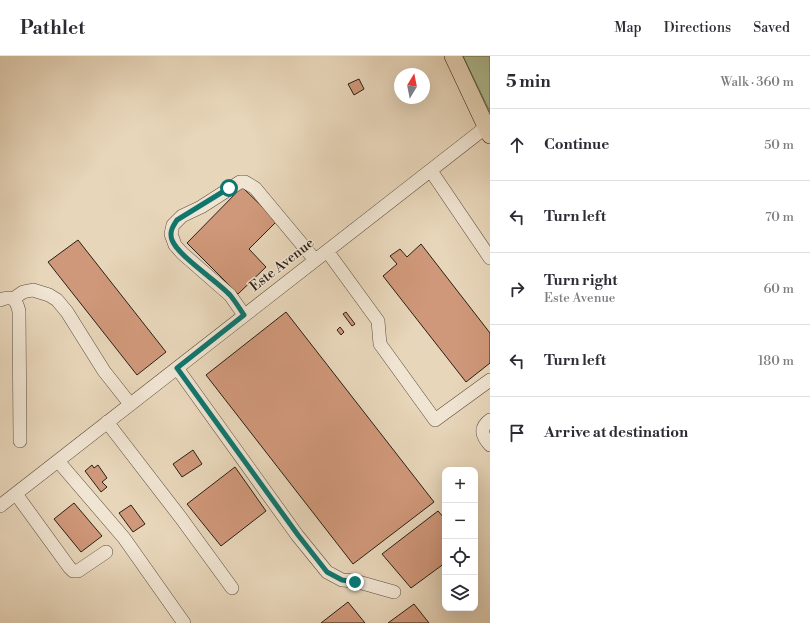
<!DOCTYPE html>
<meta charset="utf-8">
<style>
:root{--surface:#fff;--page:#f7f7f7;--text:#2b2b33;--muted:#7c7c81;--line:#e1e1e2}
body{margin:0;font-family:"Libre Bodoni",serif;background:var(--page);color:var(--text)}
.controls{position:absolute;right:12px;bottom:12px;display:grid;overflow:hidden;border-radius:8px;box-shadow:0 4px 16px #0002}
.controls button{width:36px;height:36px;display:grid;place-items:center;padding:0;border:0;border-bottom:1px solid var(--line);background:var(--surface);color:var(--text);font:20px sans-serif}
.compass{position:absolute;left:394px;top:12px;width:36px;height:36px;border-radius:50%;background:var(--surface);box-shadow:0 4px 16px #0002;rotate:10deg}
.stop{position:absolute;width:12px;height:12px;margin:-9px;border:3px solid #0f766e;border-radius:50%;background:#fff}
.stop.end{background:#0f766e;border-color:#fff;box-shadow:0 1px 4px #0008}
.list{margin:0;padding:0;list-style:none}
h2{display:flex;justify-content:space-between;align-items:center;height:52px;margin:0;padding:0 16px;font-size:17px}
h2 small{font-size:13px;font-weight:400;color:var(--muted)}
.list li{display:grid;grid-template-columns:26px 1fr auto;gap:12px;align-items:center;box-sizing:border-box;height:72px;padding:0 16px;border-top:1px solid var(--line)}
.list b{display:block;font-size:15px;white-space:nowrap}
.list p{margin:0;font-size:13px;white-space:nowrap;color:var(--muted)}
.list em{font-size:13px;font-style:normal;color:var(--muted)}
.icon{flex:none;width:22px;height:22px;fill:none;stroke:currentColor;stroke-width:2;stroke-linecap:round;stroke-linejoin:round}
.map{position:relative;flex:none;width:490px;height:567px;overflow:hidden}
header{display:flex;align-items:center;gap:24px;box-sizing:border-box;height:56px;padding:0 20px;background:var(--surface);border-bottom:1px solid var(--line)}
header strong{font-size:19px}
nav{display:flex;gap:22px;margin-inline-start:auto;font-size:14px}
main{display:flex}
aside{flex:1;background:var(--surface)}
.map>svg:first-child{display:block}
</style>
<header>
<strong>Pathlet</strong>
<nav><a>Map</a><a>Directions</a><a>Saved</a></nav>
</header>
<main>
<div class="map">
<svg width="490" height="567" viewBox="0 0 490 567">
<rect width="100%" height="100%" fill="#e8d6ba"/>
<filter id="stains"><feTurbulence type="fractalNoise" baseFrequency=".005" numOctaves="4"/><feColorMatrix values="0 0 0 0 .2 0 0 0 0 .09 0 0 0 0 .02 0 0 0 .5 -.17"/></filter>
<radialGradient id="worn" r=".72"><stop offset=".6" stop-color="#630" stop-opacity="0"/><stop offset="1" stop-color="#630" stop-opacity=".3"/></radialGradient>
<path fill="#afbf95" stroke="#6c6f55" d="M463,0H490V56Z"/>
<path fill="#d0987a" stroke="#291f15" d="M359,23L364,33L354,39L348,28Z
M242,131L277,165L249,193L266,211L238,238L187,187Z
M78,184L166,296L137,319L48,206Z
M421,188L490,277V307L466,326L383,220L397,208L390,200L400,193L407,201Z
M286,256L434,446L353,508L206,319Z
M346,256L355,268L352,270L343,258Z
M340,271L344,276L341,279L337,274Z
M193,394L202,408L182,421L173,408Z
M92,409L94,412L98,409L107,422L102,426L107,431L101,436L85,415Z
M235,411L266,455L221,490L187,448Z
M74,447L102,480L81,496L54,463Z
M131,449L145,468L133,476L119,457Z
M438,455L445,463V507L411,532L382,498Z
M348,546L365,567H321Z
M414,548L429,567H388Z"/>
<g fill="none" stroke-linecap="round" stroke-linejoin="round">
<g stroke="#594d3e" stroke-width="14">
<path id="minor" d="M431,115L490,202
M327,195L378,265L380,288L435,364L490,324
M13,243L23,236L33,234L49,239L57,244L67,256L104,315L130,348
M0,244C12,239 16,243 19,255L20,385
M244,259L230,239L182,197L175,189L171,178L173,169L182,160L201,151L240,126H245L255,132L315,204
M177,312L297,479L327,516L342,524L355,525L394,536
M490,364C479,372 482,380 490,389
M107,366L181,462L232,532
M58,405L124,482L184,567
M16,438L69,511L73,515H78L106,496
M0,450L490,68"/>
</g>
<g stroke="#291f15" stroke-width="18">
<path id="major" d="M453,0L490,79"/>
</g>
<use href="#minor" stroke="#f0e4d2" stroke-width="13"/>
<use href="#major" stroke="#e8d6ba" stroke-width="17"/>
</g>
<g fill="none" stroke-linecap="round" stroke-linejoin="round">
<path stroke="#0f766e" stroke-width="5" d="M229,132L177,164C173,170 169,176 172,184C178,200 217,225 230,239C235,245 240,253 244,259L177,312L298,479L327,516L342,524L355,526"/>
</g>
<g text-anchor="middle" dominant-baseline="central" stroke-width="3" stroke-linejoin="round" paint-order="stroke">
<g font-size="14" fill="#291f15" stroke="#f0e4d2">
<text transform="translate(282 209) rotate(-38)">Este Avenue</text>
</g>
</g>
<rect width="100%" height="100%" filter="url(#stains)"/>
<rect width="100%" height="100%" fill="url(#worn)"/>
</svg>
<div class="controls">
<button>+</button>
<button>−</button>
<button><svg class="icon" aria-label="locate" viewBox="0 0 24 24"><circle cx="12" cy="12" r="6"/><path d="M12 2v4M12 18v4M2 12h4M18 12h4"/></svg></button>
<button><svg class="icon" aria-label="layers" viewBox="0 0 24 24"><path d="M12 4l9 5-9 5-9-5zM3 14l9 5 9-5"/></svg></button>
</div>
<svg class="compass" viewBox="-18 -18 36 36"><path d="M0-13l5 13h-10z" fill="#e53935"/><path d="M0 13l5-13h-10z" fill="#7c7c81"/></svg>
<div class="stop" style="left:229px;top:132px"></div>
<div class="stop end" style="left:355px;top:526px"></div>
</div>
<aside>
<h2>5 min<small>Walk · 360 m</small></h2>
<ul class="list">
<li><svg class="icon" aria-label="ahead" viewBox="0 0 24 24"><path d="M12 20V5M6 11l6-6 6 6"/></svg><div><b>Continue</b></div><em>50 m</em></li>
<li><svg class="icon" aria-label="left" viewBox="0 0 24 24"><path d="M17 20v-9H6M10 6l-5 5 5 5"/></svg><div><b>Turn left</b></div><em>70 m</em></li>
<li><svg class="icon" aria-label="right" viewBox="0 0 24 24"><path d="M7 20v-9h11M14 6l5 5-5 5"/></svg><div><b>Turn right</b><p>Este Avenue</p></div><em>60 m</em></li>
<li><svg class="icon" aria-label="left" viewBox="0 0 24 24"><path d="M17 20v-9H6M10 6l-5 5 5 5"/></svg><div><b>Turn left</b></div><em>180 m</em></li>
<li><svg class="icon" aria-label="arrive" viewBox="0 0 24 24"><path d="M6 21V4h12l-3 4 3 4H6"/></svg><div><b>Arrive at destination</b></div></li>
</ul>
</aside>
</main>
